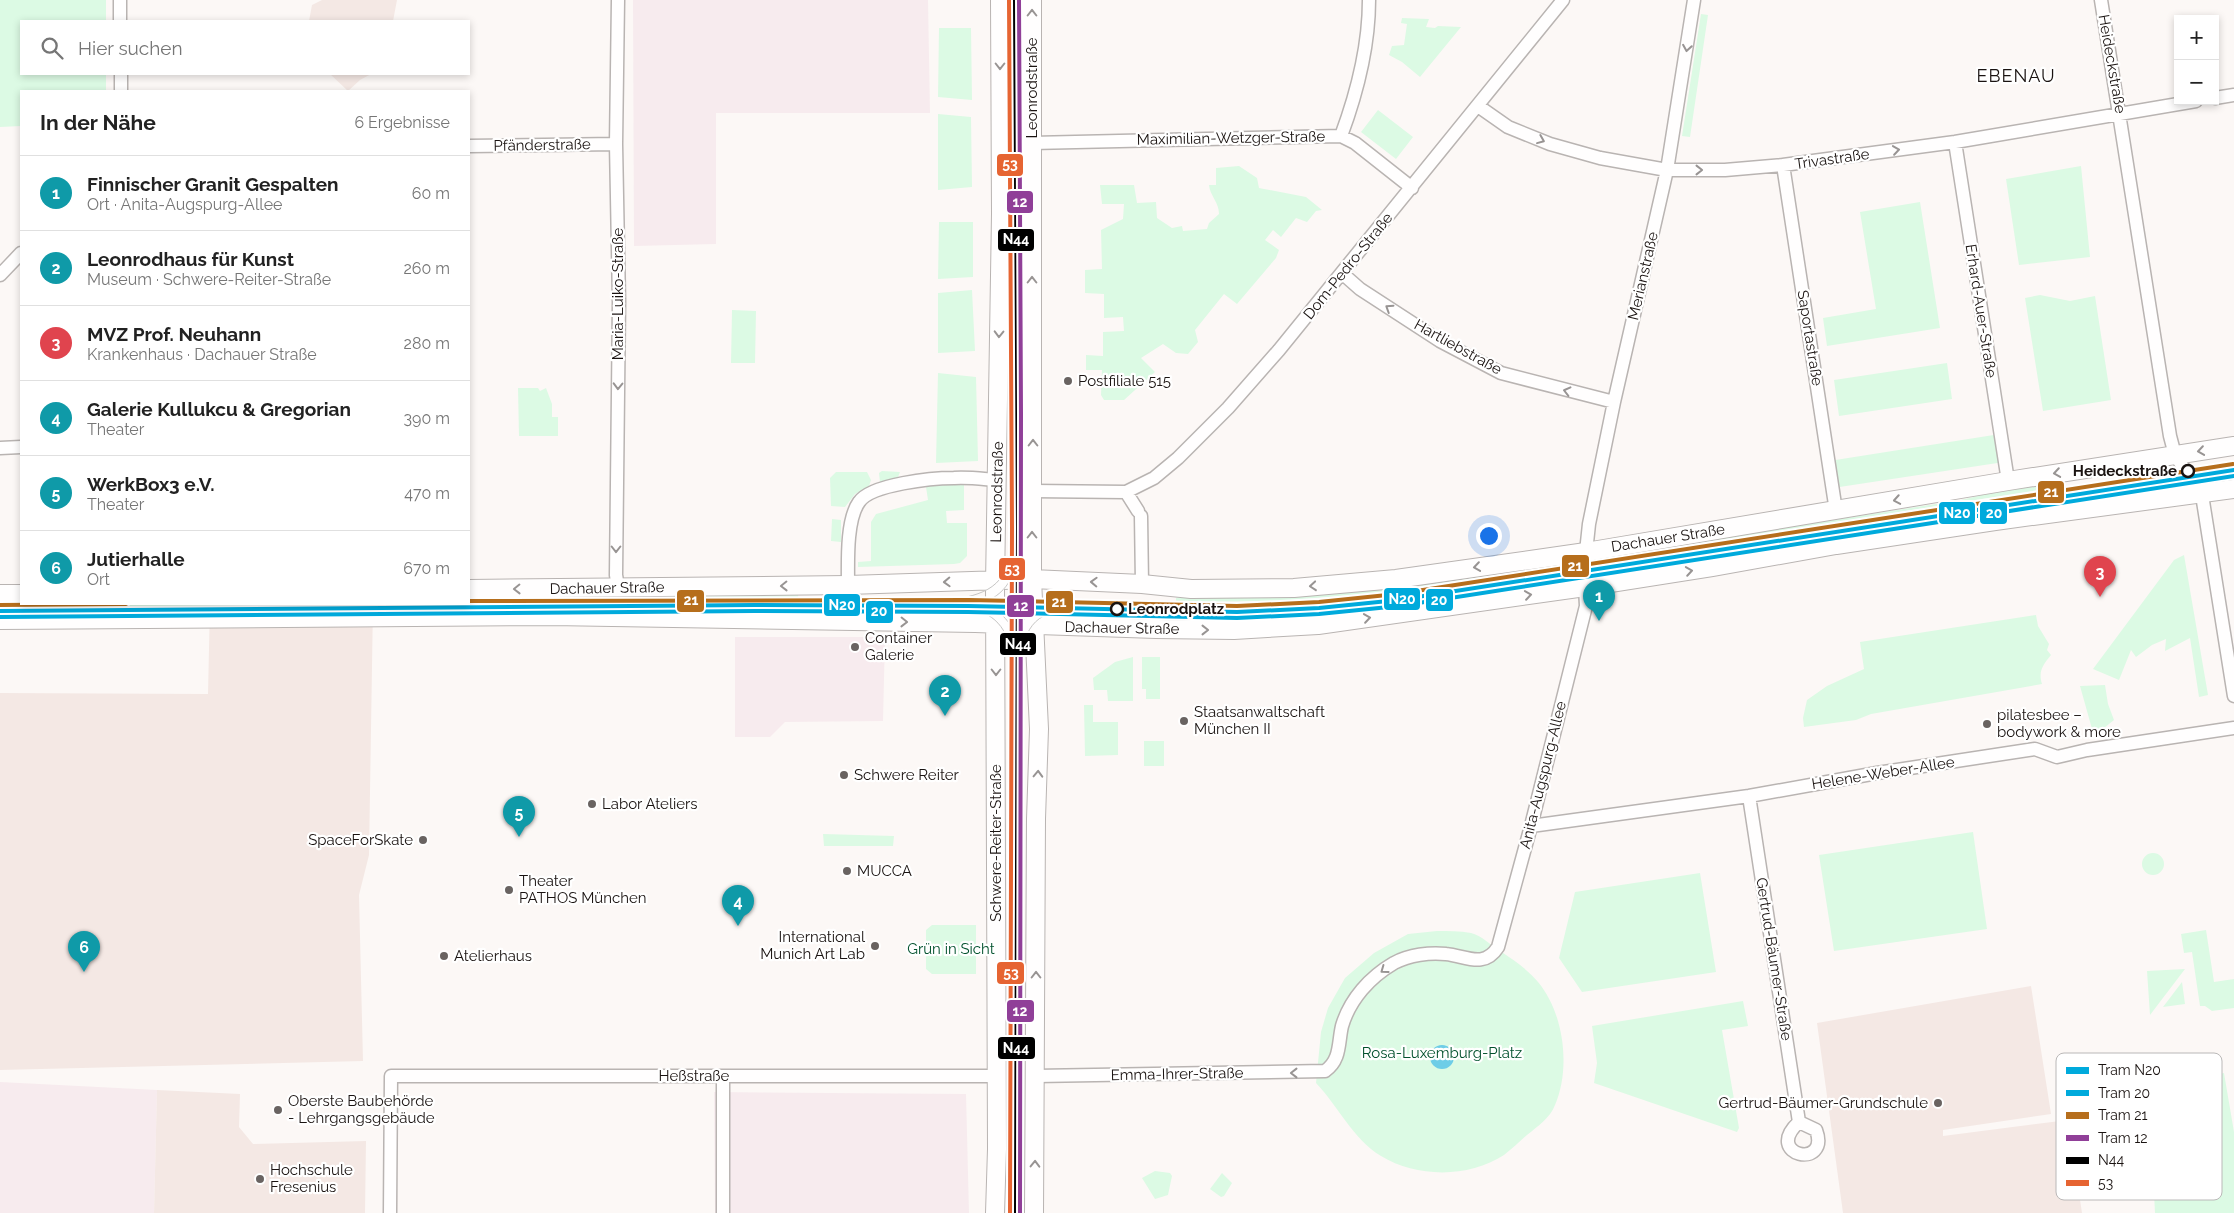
<!DOCTYPE html>
<html lang="de">
<meta charset="utf-8">
<style>
:root{--surface:#fff;--page:#f2f2f2;--text:#222;--muted:#767676;--line:#e0e0e0;--accent:#1a73e8}
body{margin:0;font-family:Raleway,sans-serif;background:var(--page);color:var(--text)}
.controls{position:absolute;right:15px;top:15px;display:grid;overflow:hidden;border-radius:0px;box-shadow:0 2px 8px #0003}
.controls button{width:45px;height:45px;display:grid;place-items:center;padding:0;border:0;border-bottom:1px solid var(--line);background:var(--surface);color:var(--text);font:25px sans-serif}
.you{position:absolute;left:1488px;top:535px;width:18px;height:18px;margin:-12px;border:4px solid #fff;border-radius:50%;background:#1a73e8;box-shadow:0 0 0 8px #1a73e833}
.badge{display:grid;place-items:center;width:32px;height:32px;border-radius:50%;background:var(--accent);color:#fff;font-size:16px;font-weight:700}
.pin{position:absolute;translate:-50% -41px;filter:drop-shadow(0 1px 2px #0008)}
.pin::after{content:'';position:absolute;top:26px;width:18px;height:15px;background:inherit;clip-path:polygon(0 0,100% 0,50% 100%)}
.list{margin:0;padding:0;list-style:none}
h2{display:flex;justify-content:space-between;align-items:center;height:65px;margin:0;padding:0 20px;font-size:21px}
h2 small{font-size:16px;font-weight:400;color:var(--muted)}
.list li{display:grid;grid-template-columns:32px 1fr auto;gap:15px;align-items:center;box-sizing:border-box;height:75px;padding:0 20px;border-top:1px solid var(--line)}
.list b{display:block;font-size:19px;white-space:nowrap}
.list p{margin:0;font-size:16px;white-space:nowrap;color:var(--muted)}
.list em{font-size:16px;font-style:normal;color:var(--muted)}
.icon{flex:none;width:28px;height:28px;fill:none;stroke:currentColor;stroke-width:2;stroke-linecap:round;stroke-linejoin:round}
.map{position:relative;flex:none;width:2234px;height:1213px;overflow:hidden}
.search{position:absolute;background:var(--surface);box-shadow:0 2px 8px #0003;left:20px;top:20px;width:450px;height:55px;display:flex;align-items:center;gap:12px;box-sizing:border-box;padding:0 18px;border-radius:0px;color:var(--muted);font-size:19px}
.panel{position:absolute;background:var(--surface);box-shadow:0 2px 8px #0003;left:20px;top:90px;width:450px;height:515px;border-radius:0px}
.map>svg:first-child{display:block}
</style>
<div class="map">
<svg width="2234" height="1213" viewBox="0 0 2234 1213">
<rect width="100%" height="100%" fill="#fcf8f6"/>
<path fill="#f7ebee" d="M633,0H928L930,113H716V244L634,246Z
M735,637H885L883,721L785,722L770,737H735Z
M0,1082L157,1090L154,1213H0Z
M714,1092L966,1094L969,1213H715Z"/>
<path fill="#f4e8e4" d="M322,0H397L393,21H309L312,5Z
M330,74H371L360,80L348,91Z
M210,604H373L369,855L359,895L363,1061L0,1070V693L208,694Z
M2031,986L2051,1114L1943,1130V1136L2068,1120L2082,1213H1843L1817,1023Z
M157,1090L240,1094L239,1127L253,1144L366,1141L365,1213H154Z"/>
<path fill="#dcfae4" d="M0,0H106V21H21V74H106V91H21V126L0,127Z
M1021,0H1026L1024,344Z
M1701,14L1708,15L1690,137L1682,136Z
M1402,18L1429,19L1426,27L1435,28L1438,26L1461,27L1420,77L1402,62L1389,55L1392,46L1404,45L1407,24L1401,23Z
M939,28H971L972,100L938,97Z
M1378,110L1413,137L1396,159L1361,132Z
M938,114L971,117L972,187L938,190Z
M1239,166L1257,178L1259,188L1306,197L1322,210L1316,211L1307,222L1296,218L1281,237L1273,230L1265,240L1279,250L1276,258L1237,304L1224,294L1195,330L1198,342L1188,354L1176,353L1163,344L1141,358L1155,372L1124,400H1104L1101,395L1102,370H1086V355L1103,356V332L1124,331L1123,317L1104,318V294L1085,293V270L1102,269L1101,230L1123,219L1124,204H1102L1100,185H1134L1137,203L1156,202L1157,218L1172,228L1182,226L1183,231L1207,229L1209,223L1219,214C1219,202 1210,196 1209,185H1216V168Z
M2081,166L2090,257L2019,265L2006,179Z
M1920,202L1940,328L1827,346L1823,318L1876,309L1860,212Z
M939,222H973V277L938,279Z
M972,290L975,351L938,353V293Z
M2040,295L2070,301L2095,296L2111,400L2043,411L2025,298Z
M732,310L756,311L755,363H731Z
M1947,363L1952,399L1839,416L1834,380Z
M938,373L976,377L978,461L936,463Z
M518,388H538L540,391L546,388L552,404V417H558V436H519Z
M2000,434L2004,462L1833,488L1829,461Z
M882,471L900,472L898,477L880,482L879,473Z
M836,472H867L871,480L869,486L855,494L845,507L831,506L830,478Z
M2037,482L2038,490L1400,591L1278,601L1176,602V598H1278L1400,588L1961,500Z
M939,483L964,485V510L946,511L947,523H967V556L960,563L954,564L858,567V562L871,561V522L876,514L928,500L926,487Z
M2146,486V489L1383,608L1258,620H1176V613L1299,614L1383,605Z
M832,519L841,520V542L831,541Z
M2184,555L2208,695L2199,697L2190,638L2165,651L2166,639L2152,645L2136,657L2131,650L2119,680L2093,669L2174,560Z
M798,595L799,607L966,610V613L662,608L0,613V601L21,600V604H469V597Z
M2036,615L2038,626L2049,644L2047,650L2051,655C2043,665 2038,671 2042,684L1871,714L1856,720L1804,727L1803,718L1807,700L1827,686L1864,669L1860,642Z
M1133,657V701H1108L1107,690H1094L1093,678L1115,662Z
M1142,657H1160V699H1146V689H1142Z
M2105,685L2108,704L2114,720L2094,736L2080,686Z
M1084,705H1093V722H1118V755L1085,756Z
M1144,741H1164V766H1144Z
M1973,832L1987,929L1834,951L1819,855Z
M823,834L894,836L893,846H824Z
M2142 864a11 11 0 1 1 22 0a11 11 0 1 1-22 0Z
M1700,873L1716,972L1582,992L1559,958L1575,892Z
M932,925H976V974H932L926,969V930Z
M2206,930L2214,982L2234,979V1008L2212,1011L2205,1006H2200L2192,952L2184,953L2181,934Z
M1437,931C1448,931 1460,931 1471,933C1481,935 1492,946 1500,951C1514,960 1527,969 1538,982C1564,1013 1571,1068 1555,1105C1550,1118 1538,1126 1527,1135C1520,1141 1512,1149 1504,1155C1469,1178 1417,1178 1381,1156C1353,1139 1338,1106 1316,1083L1321,1032L1328,1008L1345,978L1374,953L1408,934Z
M2185,969L2150,1015L2147,971Z
M2182,982L2185,1004L2163,1007Z
M1743,1001L1748,1026L1722,1030L1739,1128L1737,1132L1594,1083L1597,1063L1592,1026Z
M2224,1073L2234,1132V1213H2155L2153,1172L2143,1096L2201,1084L2208,1077Z
M1155,1171L1170,1173L1172,1176L1168,1195L1155,1199L1142,1178Z
M1222,1173L1232,1183L1224,1196L1221,1197L1210,1189Z"/>
<path fill="#6ecde7" d="M1430 1057a12 12 0 1 1 24 0a12 12 0 1 1-24 0Z"/>
<g fill="none" stroke-linecap="round" stroke-linejoin="round">
<g stroke="#b9b4b2" stroke-width="15">
<path id="minor" d="M120,0V21
M618,0L616,144L619,302L616,575L618,587
M2101,0L2170,436L2175,455L2202,495L2234,696
M121,74V91
M2215,98L2234,95
M1478,106L1508,127L1550,144L1600,158L1667,170H1725L1783,165L1955,142L2196,101
M1341,136C1357,93 1369,47 1369,0
M1955,142L2008,481
M1032,143L1341,136L1355,143L1412,188
M469,146L616,144
M1783,165L1836,511
M1343,274L1360,289L1440,341L1501,373L1614,402
M0,275L21,253
M0,448L21,447
M1033,491L1126,492L1154,478L1178,458L1228,408L1279,350L1563,0
M1126,492L1138,511
M1141,516L1142,584
M1586,552L1589,524L1614,402L1667,170L1694,0
M848,585C848,563 846,520 859,502C871,484 933,478 954,478C968,477 983,479 997,480
M1749,796L1799,1122
M1531,826L1749,796L1877,773L2035,749L2057,757L2087,750L2234,728
M723,1076V1213
M1036,1076L1325,1071C1341,1060 1338,1043 1342,1026C1350,999 1370,977 1394,963C1409,955 1430,952 1446,954C1466,956 1484,969 1498,947L1531,826L1586,606L1585,587
M1799,1122L1816,1130C1831,1170 1762,1156 1799,1122Z
M390,1213L391,1076H997"/>
</g>
<g stroke="#b9b4b2" stroke-width="20">
<path id="secondary" d="M1032,0V579L1039,729L1036,819L1034,1213
M469,589L848,585L1032,579L1142,584L1191,589L1294,588L1396,579L1586,552L2008,481L2234,446
M0,594H21
M0,620L552,616L975,623L1156,629L1234,630L1318,625L1585,587L1712,567L1836,545L1995,521L2234,489
M995,1213L997,1149L995,584L1001,214L1000,0"/>
</g>
<use href="#minor" stroke="#fffefe" stroke-width="12"/>
<use href="#secondary" stroke="#fffefe" stroke-width="18"/>
<path stroke="#c6c5c4" stroke-width="1" d="M952,600C993,593 1008,583 1013,539
M966,600C1001,605 1018,624 1020,660
M978,604C1007,597 1017,573 1020,546
M967,607C1000,615 1009,632 1013,664
M1015,637C1022,612 1044,604 1067,602
M1020,669C1023,631 1032,610 1074,610"/>
<g stroke="#fff" stroke-width="8">
<path id="bus-1" d="M1015,0L1018,527L1016,1213"/>
</g>
<g stroke="#fff" stroke-width="8">
<path id="bus-2" d="M1009,0L1012,527L1010,1213"/>
</g>
<use href="#bus-1" stroke="#000" stroke-width="4"/>
<use href="#bus-2" stroke="#e66432" stroke-width="4"/>
<g stroke="#fff" stroke-width="8">
<path id="tram-1" d="M0,611L754,605L968,606L1237,612L1319,608L1398,600L2234,470"/>
</g>
<g stroke="#fff" stroke-width="8">
<path id="tram-2" d="M0,617L754,611L968,612L1237,618L1319,614L1399,606L2234,476"/>
</g>
<g stroke="#fff" stroke-width="8">
<path id="tram-3" d="M469,601L968,600L1237,606L1319,602L1397,594L2233,464
M0,605L126,604"/>
</g>
<g stroke="#fff" stroke-width="8">
<path id="tram-4" d="M1019,0L1021,413L1020,1213"/>
</g>
<use href="#tram-1" stroke="#00aadc" stroke-width="4"/>
<use href="#tram-2" stroke="#00aadc" stroke-width="4"/>
<use href="#tram-3" stroke="#b66e1c" stroke-width="4"/>
<use href="#tram-4" stroke="#903f98" stroke-width="4"/>
</g>
<defs><path id="oneway-chevron" d="M-2-3.5L2.5 0L-2 3.5" fill="none" stroke-width="1.6" stroke-linecap="round" stroke-linejoin="round" transform="scale(1.25)"/></defs>
<g stroke="#989493">
<use href="#oneway-chevron" transform="translate(1032 13) rotate(-90)"/>
<use href="#oneway-chevron" transform="translate(1687 48) rotate(99)"/>
<use href="#oneway-chevron" transform="translate(1000 66) rotate(90)"/>
<use href="#oneway-chevron" transform="translate(1541 140) rotate(22)"/>
<use href="#oneway-chevron" transform="translate(1896 150) rotate(-8)"/>
<use href="#oneway-chevron" transform="translate(1699 170)"/>
<use href="#oneway-chevron" transform="translate(1032 280) rotate(-90)"/>
<use href="#oneway-chevron" transform="translate(1389 308) rotate(-147)"/>
<use href="#oneway-chevron" transform="translate(999 334) rotate(91)"/>
<use href="#oneway-chevron" transform="translate(618 386) rotate(91)"/>
<use href="#oneway-chevron" transform="translate(1567 391) rotate(-166)"/>
<use href="#oneway-chevron" transform="translate(1033 443) rotate(-90)"/>
<use href="#oneway-chevron" transform="translate(2201 451) rotate(172)"/>
<use href="#oneway-chevron" transform="translate(2057 473) rotate(171)"/>
<use href="#oneway-chevron" transform="translate(1897 500) rotate(170)"/>
<use href="#oneway-chevron" transform="translate(1032 535) rotate(-90)"/>
<use href="#oneway-chevron" transform="translate(616 549) rotate(90)"/>
<use href="#oneway-chevron" transform="translate(1477 567) rotate(172)"/>
<use href="#oneway-chevron" transform="translate(1689 571) rotate(-9)"/>
<use href="#oneway-chevron" transform="translate(947 582) rotate(178)"/>
<use href="#oneway-chevron" transform="translate(1094 582) rotate(-178)"/>
<use href="#oneway-chevron" transform="translate(784 586) rotate(179)"/>
<use href="#oneway-chevron" transform="translate(1313 586) rotate(175)"/>
<use href="#oneway-chevron" transform="translate(517 589) rotate(179)"/>
<use href="#oneway-chevron" transform="translate(1528 595) rotate(-8)"/>
<use href="#oneway-chevron" transform="translate(1367 618) rotate(-8)"/>
<use href="#oneway-chevron" transform="translate(904 622) rotate(1)"/>
<use href="#oneway-chevron" transform="translate(1205 630)"/>
<use href="#oneway-chevron" transform="translate(996 672) rotate(90)"/>
<use href="#oneway-chevron" transform="translate(1038 774) rotate(-88)"/>
<use href="#oneway-chevron" transform="translate(1384 970) rotate(144)"/>
<use href="#oneway-chevron" transform="translate(1036 975) rotate(-90)"/>
<use href="#oneway-chevron" transform="translate(1294 1073) rotate(180)"/>
<use href="#oneway-chevron" transform="translate(1035 1164) rotate(-89)"/>
</g>
<g fill="#696361" stroke="#fff" stroke-width="2">
<circle cx="1068" cy="381" r="5"/>
<circle cx="855" cy="647" r="5"/>
<circle cx="1184" cy="721" r="5"/>
<circle cx="1987" cy="724" r="5"/>
<circle cx="844" cy="775" r="5"/>
<circle cx="592" cy="804" r="5"/>
<circle cx="423" cy="840" r="5"/>
<circle cx="847" cy="871" r="5"/>
<circle cx="509" cy="890" r="5"/>
<circle cx="875" cy="946" r="5"/>
<circle cx="444" cy="956" r="5"/>
<circle cx="1938" cy="1103" r="5"/>
<circle cx="278" cy="1110" r="5"/>
<circle cx="260" cy="1179" r="5"/>
</g>
<g fill="#fff" stroke="#1a1311" stroke-width="2.5">
<circle cx="2188" cy="471" r="6"/>
<circle cx="1117" cy="609" r="6"/>
</g>
<g text-anchor="middle" dominant-baseline="central" stroke-width="4.5" stroke-linejoin="round" paint-order="stroke">
<g font-size="15" fill="#1a1311" stroke="#fff">
<text transform="translate(2112 64) rotate(80)">Heideckstraße</text>
<text transform="translate(1032 88) rotate(-90)">Leonrodstraße</text>
<text transform="translate(1231 138) rotate(-1)">Maximilian-Wetzger-Straße</text>
<text transform="translate(542 145) rotate(-1)">Pfänderstraße</text>
<text transform="translate(1832 159) rotate(-8)">Trivastraße</text>
<text transform="translate(1348 266) rotate(-51)">Dom-Pedro-Straße</text>
<text transform="translate(1643 276) rotate(-77)">Merianstraße</text>
<text transform="translate(618 294) rotate(-90)">Maria-Luiko-Straße</text>
<text transform="translate(1981 311) rotate(81)">Erhard-Auer-Straße</text>
<text transform="translate(1810 338) rotate(81)">Saportastraße</text>
<text transform="translate(1458 347) rotate(29)">Hartliebstraße</text>
<text transform="translate(997 492) rotate(-89)">Leonrodstraße</text>
<text transform="translate(1668 538) rotate(-9)">Dachauer Straße</text>
<text transform="translate(607 588) rotate(-1)">Dachauer Straße</text>
<text transform="translate(1122 628) rotate(1)">Dachauer Straße</text>
<text transform="translate(1883 773) rotate(-9)">Helene-Weber-Allee</text>
<text transform="translate(1543 775) rotate(-76)">Anita-Augspurg-Allee</text>
<text transform="translate(996 843) rotate(-90)">Schwere-Reiter-Straße</text>
<text transform="translate(1774 959) rotate(81)">Gertrud-Bäumer-Straße</text>
<text transform="translate(1177 1074) rotate(-1)">Emma-Ihrer-Straße</text>
<text x="694" y="1076">Heßstraße</text>
</g>
<g font-size="15" fill="#1a1311" stroke="#fff" text-anchor="start">
<text x="1078" y="381">Postfiliale 515</text>
<text x="865" y="638">Container<tspan x="865" dy="17">Galerie</tspan></text>
<text x="1194" y="712">Staatsanwaltschaft<tspan x="1194" dy="17">München II</tspan></text>
<text x="1997" y="715">pilatesbee –<tspan x="1997" dy="17">bodywork &amp; more</tspan></text>
<text x="854" y="775">Schwere Reiter</text>
<text x="602" y="804">Labor Ateliers</text>
<text x="413" y="840" text-anchor="end">SpaceForSkate</text>
<text x="857" y="871">MUCCA</text>
<text x="519" y="881">Theater<tspan x="519" dy="17">PATHOS München</tspan></text>
<text x="865" y="937" text-anchor="end">International<tspan x="865" dy="17">Munich Art Lab</tspan></text>
<text x="454" y="956">Atelierhaus</text>
<text x="288" y="1101">Oberste Baubehörde<tspan x="288" dy="17">- Lehrgangsgebäude</tspan></text>
<text x="1928" y="1103" text-anchor="end">Gertrud-Bäumer-Grundschule</text>
<text x="270" y="1170">Hochschule<tspan x="270" dy="17">Fresenius</tspan></text>
</g>
<g font-size="15" font-weight="bold" fill="#1a1311" stroke="#fff" text-anchor="end">
<text x="2177" y="471">Heideckstraße</text>
<text x="1128" y="609" text-anchor="start">Leonrodplatz</text>
</g>
<g font-size="15" fill="#02512d" stroke="#fff">
<text x="951" y="949">Grün in Sicht</text>
<text x="1442" y="1053">Rosa-Luxemburg-Platz</text>
</g>
<g font-size="18" letter-spacing="1" fill="#1a1311" stroke="#fff">
<text x="2016" y="75">EBENAU</text>
</g>
</g>
<rect x="2056" y="1053" width="166" height="147" rx="8" fill="#fff" stroke="#bab8b8" stroke-width="1"/>
<rect x="2066" y="1067" width="23" height="7" fill="#00aadc"/>
<rect x="2066" y="1090" width="23" height="6" fill="#00aadc"/>
<rect x="2066" y="1112" width="23" height="7" fill="#b66e1c"/>
<rect x="2066" y="1135" width="23" height="6" fill="#903f98"/>
<rect x="2066" y="1157" width="23" height="7" fill="#000"/>
<rect x="2066" y="1180" width="23" height="6" fill="#e66432"/>
<g font-size="14" fill="#1a1311">
<text x="2098" y="1075">Tram N20</text>
<text x="2098" y="1098">Tram 20</text>
<text x="2098" y="1120">Tram 21</text>
<text x="2098" y="1143">Tram 12</text>
<text x="2098" y="1165">N44</text>
<text x="2098" y="1188">53</text>
</g>
<g stroke="#fff" stroke-width="2">
<rect x="996" y="153" width="28" height="24" rx="5" fill="#e66432"/>
<rect x="1006" y="190" width="28" height="24" rx="5" fill="#903f98"/>
<rect x="997" y="228" width="38" height="24" rx="5" fill="#000"/>
<rect x="2037" y="480" width="28" height="24" rx="5" fill="#b66e1c"/>
<rect x="1938" y="501" width="38" height="24" rx="5" fill="#00aadc"/>
<rect x="1979" y="501" width="29" height="24" rx="5" fill="#00aadc"/>
<rect x="1561" y="554" width="29" height="24" rx="5" fill="#b66e1c"/>
<rect x="998" y="557" width="28" height="24" rx="5" fill="#e66432"/>
<rect x="1383" y="587" width="38" height="24" rx="5" fill="#00aadc"/>
<rect x="1425" y="588" width="29" height="24" rx="5" fill="#00aadc"/>
<rect x="676" y="589" width="29" height="24" rx="5" fill="#b66e1c"/>
<rect x="1045" y="590" width="29" height="24" rx="5" fill="#b66e1c"/>
<rect x="823" y="593" width="38" height="24" rx="5" fill="#00aadc"/>
<rect x="1006" y="594" width="29" height="24" rx="5" fill="#903f98"/>
<rect x="865" y="600" width="29" height="24" rx="5" fill="#00aadc"/>
<rect x="999" y="632" width="38" height="24" rx="5" fill="#000"/>
<rect x="996" y="961" width="29" height="24" rx="5" fill="#e66432"/>
<rect x="1006" y="999" width="29" height="24" rx="5" fill="#903f98"/>
<rect x="997" y="1036" width="39" height="24" rx="5" fill="#000"/>
</g>
<g font-size="14" text-anchor="middle" font-weight="bold" fill="#fff">
<text x="1010" y="169">53</text>
<text x="1020" y="207">12</text>
<text x="1016" y="244">N44</text>
<text x="2051" y="497">21</text>
<text x="1957" y="518">N20</text>
<text x="1994" y="518">20</text>
<text x="1575" y="571">21</text>
<text x="1012" y="574">53</text>
<text x="1402" y="604">N20</text>
<text x="1439" y="605">20</text>
<text x="691" y="605">21</text>
<text x="1059" y="607">21</text>
<text x="842" y="610">N20</text>
<text x="1021" y="611">12</text>
<text x="879" y="616">20</text>
<text x="1018" y="649">N44</text>
<text x="1011" y="978">53</text>
<text x="1020" y="1016">12</text>
<text x="1016" y="1053">N44</text>
</g>
</svg>
<div class="controls">
<button>+</button>
<button>−</button>
</div>
<div class="you"></div>
<div class="pin badge" style="left:1599px;top:621px;background:#0f9aa8">1</div>
<div class="pin badge" style="left:945px;top:716px;background:#0f9aa8">2</div>
<div class="pin badge" style="left:2100px;top:597px;background:#e0444e">3</div>
<div class="pin badge" style="left:738px;top:926px;background:#0f9aa8">4</div>
<div class="pin badge" style="left:519px;top:837px;background:#0f9aa8">5</div>
<div class="pin badge" style="left:84px;top:972px;background:#0f9aa8">6</div>
<div class="search"><svg class="icon" aria-label="search" viewBox="0 0 24 24"><circle cx="10" cy="10" r="6"/><path d="M15 15l6 6"/></svg>Hier suchen</div>
<section class="panel">
<h2>In der Nähe<small>6 Ergebnisse</small></h2>
<ul class="list">
<li><span class="badge" style="background:#0f9aa8">1</span><div><b>Finnischer Granit Gespalten</b><p>Ort · Anita-Augspurg-Allee</p></div><em>60 m</em></li>
<li><span class="badge" style="background:#0f9aa8">2</span><div><b>Leonrodhaus für Kunst</b><p>Museum · Schwere-Reiter-Straße</p></div><em>260 m</em></li>
<li><span class="badge" style="background:#e0444e">3</span><div><b>MVZ Prof. Neuhann</b><p>Krankenhaus · Dachauer Straße</p></div><em>280 m</em></li>
<li><span class="badge" style="background:#0f9aa8">4</span><div><b>Galerie Kullukcu &amp; Gregorian</b><p>Theater</p></div><em>390 m</em></li>
<li><span class="badge" style="background:#0f9aa8">5</span><div><b>WerkBox3 e.V.</b><p>Theater</p></div><em>470 m</em></li>
<li><span class="badge" style="background:#0f9aa8">6</span><div><b>Jutierhalle</b><p>Ort</p></div><em>670 m</em></li>
</ul>
</section>
</div>
